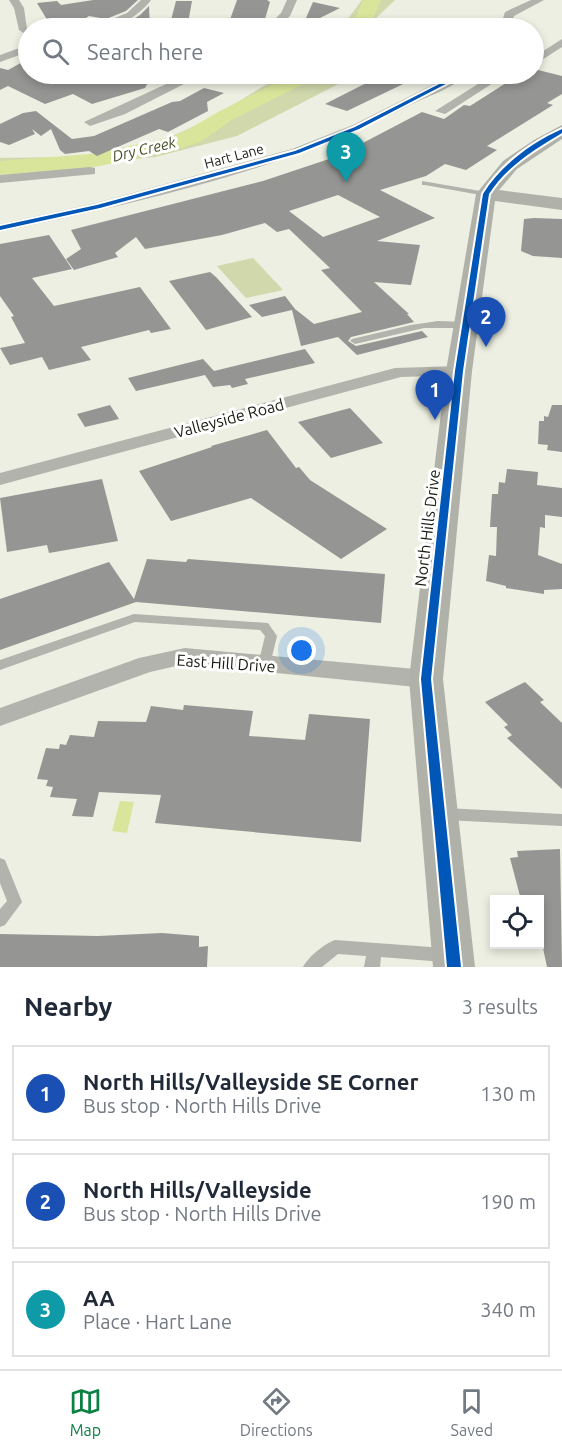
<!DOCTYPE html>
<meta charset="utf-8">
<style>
:root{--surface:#fff;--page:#f2f2f3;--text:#1f2937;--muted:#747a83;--line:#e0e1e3;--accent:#0b8043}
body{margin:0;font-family:Ubuntu,sans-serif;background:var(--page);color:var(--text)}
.controls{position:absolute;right:18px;bottom:18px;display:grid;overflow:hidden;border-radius:0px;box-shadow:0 3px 9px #0003}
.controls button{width:54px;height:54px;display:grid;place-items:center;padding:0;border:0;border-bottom:2px solid var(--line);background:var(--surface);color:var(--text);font:30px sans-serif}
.you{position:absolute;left:302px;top:651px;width:21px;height:21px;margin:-15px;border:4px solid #fff;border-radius:50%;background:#1a73e8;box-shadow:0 0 0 9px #1a73e833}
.badge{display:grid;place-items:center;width:39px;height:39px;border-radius:50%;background:var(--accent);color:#fff;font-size:20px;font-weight:700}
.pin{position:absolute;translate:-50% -50px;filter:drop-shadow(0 2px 3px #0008)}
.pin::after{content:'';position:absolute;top:32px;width:21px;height:18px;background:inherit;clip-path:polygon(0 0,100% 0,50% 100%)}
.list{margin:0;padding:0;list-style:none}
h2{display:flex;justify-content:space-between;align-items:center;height:78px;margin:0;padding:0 24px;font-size:26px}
h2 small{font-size:20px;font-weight:400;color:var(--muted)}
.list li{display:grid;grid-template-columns:39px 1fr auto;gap:18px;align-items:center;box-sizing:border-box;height:96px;margin:0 12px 12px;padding:0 12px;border:2px solid var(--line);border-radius:0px}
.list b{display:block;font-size:22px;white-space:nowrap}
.list p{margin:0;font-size:20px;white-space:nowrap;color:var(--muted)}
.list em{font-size:20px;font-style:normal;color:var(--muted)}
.icon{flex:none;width:33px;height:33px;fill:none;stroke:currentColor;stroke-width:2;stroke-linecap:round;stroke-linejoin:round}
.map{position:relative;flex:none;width:562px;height:967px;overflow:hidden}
.search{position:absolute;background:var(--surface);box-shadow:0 3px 9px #0003;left:18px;right:18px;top:18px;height:66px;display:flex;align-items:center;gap:15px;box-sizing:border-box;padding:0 21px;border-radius:33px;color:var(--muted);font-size:22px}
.sheet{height:402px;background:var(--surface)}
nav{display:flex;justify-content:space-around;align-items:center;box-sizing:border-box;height:84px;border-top:2px solid var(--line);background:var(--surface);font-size:16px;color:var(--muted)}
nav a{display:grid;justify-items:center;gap:3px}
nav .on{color:var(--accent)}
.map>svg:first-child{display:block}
</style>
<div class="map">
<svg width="562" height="967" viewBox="0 0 562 967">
<rect width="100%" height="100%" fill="#ecefe1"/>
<path fill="#d0d8ac" d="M362,0H395L374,20L428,21L429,28H341Z
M284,74H358L237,136L155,157L0,173V158C53,157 108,159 159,141C203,126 244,97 284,74Z
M253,258L283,290L246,298L217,266Z"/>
<path fill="#dae59c" d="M120,801L134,802L127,833L112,831Z"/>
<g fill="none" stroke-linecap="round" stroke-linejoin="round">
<path fill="#dae59c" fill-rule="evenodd" d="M363,0H381L369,28H351Z
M294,74H318L315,78L232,120L200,142L172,151L90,168L0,175V161L90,154L159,140L184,132L218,112Z"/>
</g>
<path fill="#959693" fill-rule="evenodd" d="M93,0H138L126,11L106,19L89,16L74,26L49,23L37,3L57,1L61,5Z
M237,0H267L270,2L265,19L250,22L241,28H227Z
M176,1H192L188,23L171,20Z
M313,2L340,8L302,27Z
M149,6L150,28L127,23L140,15Z
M28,59V74H153L145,88L92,104L73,94L45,104L8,86L0,90V68L8,70Z
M534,69L562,76V94L547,103L553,105L487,146L497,150L466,170L445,164L426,176L380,190L435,218L377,241L420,245L411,285L374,282L409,314H407L414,322L351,337L348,341L356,346L422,331L428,337L357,355L338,337L301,346L292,310L262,317L249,305L285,296L295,309L314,324L362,312L321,270L330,268L289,229L277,232L265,223L222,235L145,249L136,237L115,253L118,257L74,270L66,259L81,249L71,230L263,181L338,156L422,112L444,119L464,105L470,106L520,74H534ZM338,195L380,217L323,237L289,211Z
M384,74H424L347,111L325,104Z
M204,88L224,93L207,102L208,111L168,132L159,129L97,156L89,151L65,154L60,150L51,129L41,136L32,129L35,134L9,145L0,142V124L23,113L36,111L72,139L94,136L172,102L180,101Z
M534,218L562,219V258L533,256L521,251L524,219Z
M49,235L72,269L32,278L54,306L140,287L171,329L151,333L149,330L81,347L91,360L49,370L42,357L10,365L0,348L25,343L11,317L14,316L0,296V244Z
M210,272L216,277L252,317L206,330L169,281Z
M305,349L315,363L245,379L248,384L232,388L230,385L213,387L205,375L136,391L128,378L203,359L214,371Z
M110,405L119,419L85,427L77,414Z
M552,405H562V452L547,450L548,445L538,444L539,421H544V416L548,417Z
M350,408L383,443L331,458L298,422Z
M267,430L296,468L299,467L310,480L387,529L341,559L251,498L171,521L139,471L212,447L211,446Z
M507,469L538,472L537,485L562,488V517L545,515V528L540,527L538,555L562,564V589L544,590V594L506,588V586L486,581L489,555L496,556L497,527H490L492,494H498L499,482L505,483Z
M102,479L118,541L49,553L47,545L7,552L0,498Z
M147,559L186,562L188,559L385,574L381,623L136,602L0,650V599L109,562L134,599Z
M525,682L544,700L540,702L562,723V789L507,738L512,735L504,727L508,725L485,702Z
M184,705L253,711L249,736L305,740L309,714L370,719L361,842L155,823L161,795L99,792L93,817L72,816L77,799L50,797L53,787L46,786L48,780L37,779L46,748L59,749L60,744L66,745L70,735L94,737L98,721L146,722L151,706L183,710Z
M560,849L562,967H547L540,934V900H521L510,858L518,857L517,851Z
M162,933L199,936V947L208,946L207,967H0V934L98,936Z"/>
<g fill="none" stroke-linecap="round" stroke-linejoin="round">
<path fill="#b1b3ac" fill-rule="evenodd" d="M422,181L486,192L490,194L486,196L425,185H422Z
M438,321L467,322L471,325L467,328H424L355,344L350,341L352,339L411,325Z
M134,614L268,623L277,636L270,665L268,668L264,670L260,668L258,665L265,636L260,630L135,622L0,670V660Z
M445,808L562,814V826L445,820L440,818L438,814L440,810Z
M0,858L5,860L22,902L5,925L0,927V909L7,901L0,883Z
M335,940L444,948L449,950L452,955L449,960L444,962L381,957L380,967H364L366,956L338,954L322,967H303C308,957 324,944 335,940Z"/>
<path fill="#b1b3ac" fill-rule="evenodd" d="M9,0H19L24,8L28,36L19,30L14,8Z
M141,0H151C137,19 113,30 90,28L127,13Z
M287,0H297L290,16L277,28H266L281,13Z
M531,0H544L514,16L510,28H500L505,12Z
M562,39V47L534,65V57Z
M28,45V52L0,62V55Z
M180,74H191L186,83L125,114L90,126L84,122L177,79Z
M454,74H468C455,87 429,96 412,104C284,171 140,202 0,232V224L96,203L292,149L353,125Z
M494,74H507L445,114L435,111Z
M90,167L95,168V174L0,183V175Z
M459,366L468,371L465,375L401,377L0,485V473L395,368Z
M185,648L426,670L434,673L438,679L434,685L426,688L185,664L150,672L0,726V708L139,658Z"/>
<path fill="#b0b2aa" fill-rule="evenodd" d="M562,125V139L517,169L499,190L562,198V210L495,201L472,371L443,679L475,967H433L409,679L446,371L476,194L503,161L534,140Z"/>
<g stroke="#fff" stroke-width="4">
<path id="cycleway" d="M459,74H465L359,129L299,153L100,208L0,230V226L97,205L295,151L355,127Z
M562,129V133C534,150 507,166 489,194L463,371L431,679L461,967H447L421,679L455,371L483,194C501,165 531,143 562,129Z"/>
</g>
<use href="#cycleway" fill="#0057b8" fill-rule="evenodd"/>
</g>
<g text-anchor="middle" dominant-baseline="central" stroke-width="6" stroke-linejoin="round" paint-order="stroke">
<g font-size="14" fill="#1b1c13" stroke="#fff">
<text transform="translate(234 156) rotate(-15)">Hart Lane</text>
</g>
<g font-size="15" font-style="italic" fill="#464b22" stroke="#fff">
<text transform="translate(144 149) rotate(-13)">Dry Creek</text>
</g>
<g font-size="16" fill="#1b1c13" stroke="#fff">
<text transform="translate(229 418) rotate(-15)">Valleyside Road</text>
<text transform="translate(427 528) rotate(-83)">North Hills Drive</text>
<text transform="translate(226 663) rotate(4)">East Hill Drive</text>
</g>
</g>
</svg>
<div class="controls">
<button><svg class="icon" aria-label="locate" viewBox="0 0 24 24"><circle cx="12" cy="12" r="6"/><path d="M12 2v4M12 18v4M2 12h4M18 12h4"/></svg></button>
</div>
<div class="you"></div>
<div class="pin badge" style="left:435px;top:420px;background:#1a4fb4">1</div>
<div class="pin badge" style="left:486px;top:347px;background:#1a4fb4">2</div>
<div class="pin badge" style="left:346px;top:182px;background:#0f9aa8">3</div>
<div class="search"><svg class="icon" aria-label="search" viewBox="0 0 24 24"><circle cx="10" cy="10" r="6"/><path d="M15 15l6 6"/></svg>Search here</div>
</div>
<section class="sheet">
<h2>Nearby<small>3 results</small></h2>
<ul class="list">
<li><span class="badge" style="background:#1a4fb4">1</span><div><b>North Hills/Valleyside SE Corner</b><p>Bus stop · North Hills Drive</p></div><em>130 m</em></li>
<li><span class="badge" style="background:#1a4fb4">2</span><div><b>North Hills/Valleyside</b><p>Bus stop · North Hills Drive</p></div><em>190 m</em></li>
<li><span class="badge" style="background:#0f9aa8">3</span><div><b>AA</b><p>Place · Hart Lane</p></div><em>340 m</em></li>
</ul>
</section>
<nav>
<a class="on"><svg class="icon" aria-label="map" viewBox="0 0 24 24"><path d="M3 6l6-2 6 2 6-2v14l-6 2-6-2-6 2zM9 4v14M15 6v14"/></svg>Map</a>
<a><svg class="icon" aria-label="directions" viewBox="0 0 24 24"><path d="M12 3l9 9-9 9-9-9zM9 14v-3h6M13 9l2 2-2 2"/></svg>Directions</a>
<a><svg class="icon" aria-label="saved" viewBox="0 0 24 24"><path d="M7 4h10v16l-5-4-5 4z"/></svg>Saved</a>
</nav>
